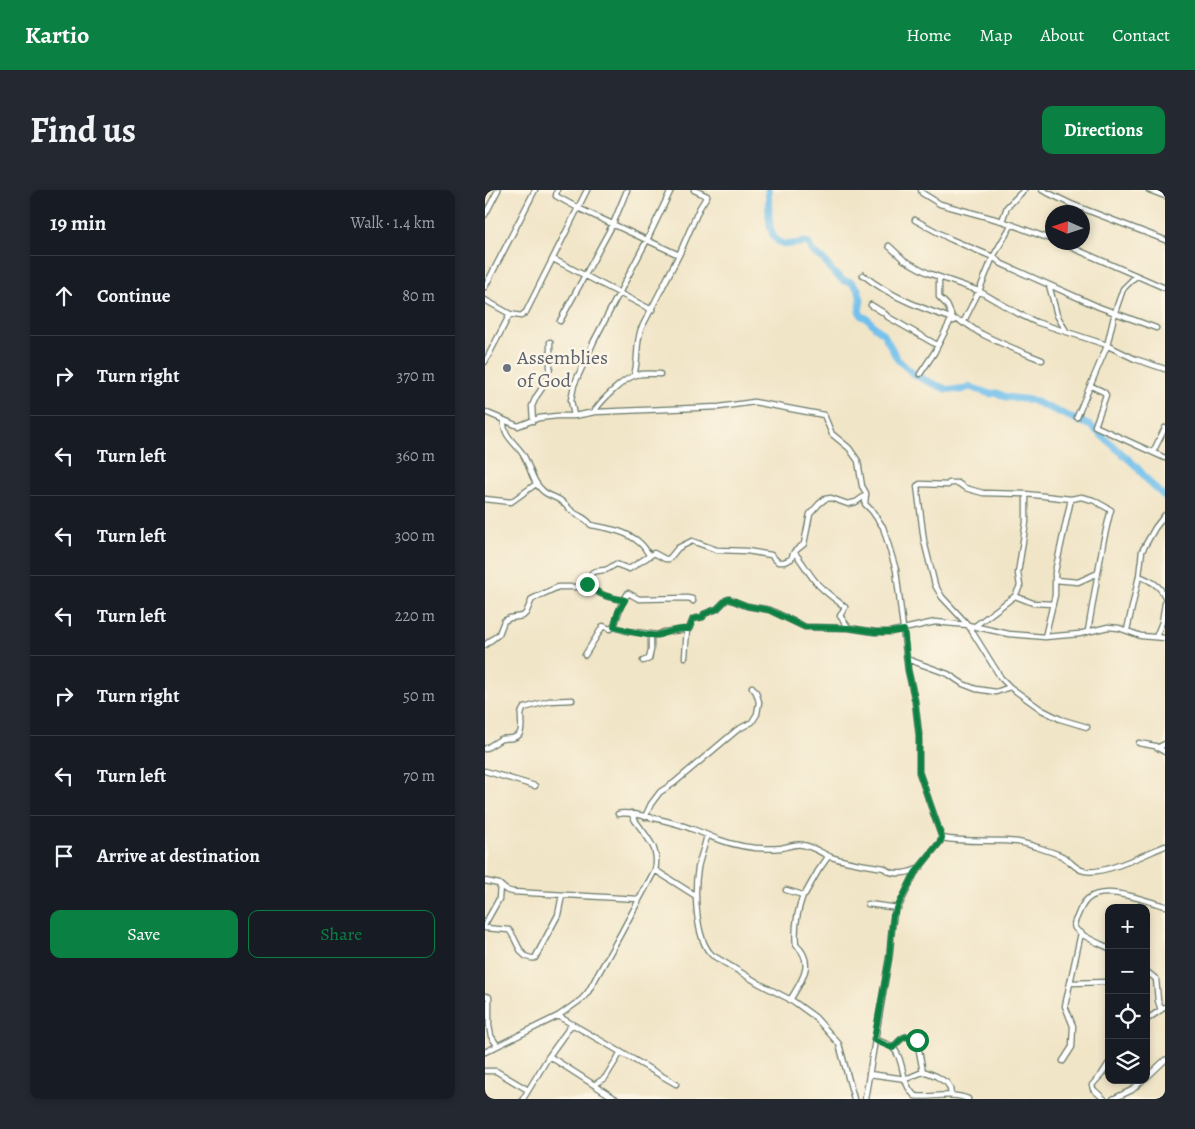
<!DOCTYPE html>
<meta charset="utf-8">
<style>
:root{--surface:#171b24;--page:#242831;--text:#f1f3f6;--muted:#9ea1a6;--line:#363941;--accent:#0b8043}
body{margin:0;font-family:Alegreya,serif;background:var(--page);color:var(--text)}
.controls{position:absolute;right:15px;bottom:15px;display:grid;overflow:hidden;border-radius:10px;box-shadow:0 2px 8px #0003}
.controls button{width:45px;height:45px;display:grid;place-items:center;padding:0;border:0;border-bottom:1px solid var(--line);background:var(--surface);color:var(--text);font:25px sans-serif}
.compass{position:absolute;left:560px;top:15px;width:45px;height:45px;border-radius:50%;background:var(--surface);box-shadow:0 2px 8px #0003;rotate:273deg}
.stop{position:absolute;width:15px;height:15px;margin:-11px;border:4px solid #0b8043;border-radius:50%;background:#fff}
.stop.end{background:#0b8043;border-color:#fff;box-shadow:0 1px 5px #0008}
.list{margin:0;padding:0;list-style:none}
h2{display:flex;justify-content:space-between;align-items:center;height:65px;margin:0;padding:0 20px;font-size:21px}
h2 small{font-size:16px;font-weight:400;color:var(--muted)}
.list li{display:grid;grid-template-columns:32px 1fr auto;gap:15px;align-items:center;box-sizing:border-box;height:80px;padding:0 20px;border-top:1px solid var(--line)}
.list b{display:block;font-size:19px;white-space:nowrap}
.list em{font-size:16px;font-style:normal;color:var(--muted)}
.actions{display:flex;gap:10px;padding:15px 20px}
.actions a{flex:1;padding:11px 0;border:1px solid var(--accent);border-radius:10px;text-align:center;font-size:18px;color:var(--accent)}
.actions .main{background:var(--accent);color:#fff}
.icon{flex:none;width:28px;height:28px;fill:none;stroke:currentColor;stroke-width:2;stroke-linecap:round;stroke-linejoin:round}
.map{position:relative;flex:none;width:680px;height:909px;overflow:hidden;border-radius:10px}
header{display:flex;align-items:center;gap:30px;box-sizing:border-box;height:70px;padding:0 25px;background:var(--accent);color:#fff}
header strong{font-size:24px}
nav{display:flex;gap:28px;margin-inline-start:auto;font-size:18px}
.intro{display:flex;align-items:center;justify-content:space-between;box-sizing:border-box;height:120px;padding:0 30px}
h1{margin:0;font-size:35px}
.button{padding:12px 22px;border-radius:10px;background:var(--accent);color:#fff;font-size:18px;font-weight:700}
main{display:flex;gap:30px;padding:0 30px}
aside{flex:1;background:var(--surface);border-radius:10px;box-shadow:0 2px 8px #0003}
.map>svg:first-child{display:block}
</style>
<header>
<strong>Kartio</strong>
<nav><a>Home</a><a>Map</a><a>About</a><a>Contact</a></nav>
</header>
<div class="intro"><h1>Find us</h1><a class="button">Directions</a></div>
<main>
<aside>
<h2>19 min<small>Walk · 1.4 km</small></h2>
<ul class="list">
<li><svg class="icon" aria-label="ahead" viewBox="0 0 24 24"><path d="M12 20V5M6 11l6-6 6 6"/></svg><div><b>Continue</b></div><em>80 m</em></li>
<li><svg class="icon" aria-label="right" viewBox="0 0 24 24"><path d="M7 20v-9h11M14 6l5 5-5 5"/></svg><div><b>Turn right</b></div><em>370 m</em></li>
<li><svg class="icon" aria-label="left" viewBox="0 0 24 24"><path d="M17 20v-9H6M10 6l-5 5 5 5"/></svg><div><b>Turn left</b></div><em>360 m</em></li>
<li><svg class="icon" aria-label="left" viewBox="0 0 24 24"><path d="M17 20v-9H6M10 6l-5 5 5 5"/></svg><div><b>Turn left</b></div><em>300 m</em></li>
<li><svg class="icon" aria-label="left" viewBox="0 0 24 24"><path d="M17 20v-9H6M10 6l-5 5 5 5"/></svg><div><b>Turn left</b></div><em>220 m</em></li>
<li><svg class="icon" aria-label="right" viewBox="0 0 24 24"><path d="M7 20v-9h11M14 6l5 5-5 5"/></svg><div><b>Turn right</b></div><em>50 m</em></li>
<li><svg class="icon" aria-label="left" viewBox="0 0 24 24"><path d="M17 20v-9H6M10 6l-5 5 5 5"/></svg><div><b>Turn left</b></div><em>70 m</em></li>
<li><svg class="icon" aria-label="arrive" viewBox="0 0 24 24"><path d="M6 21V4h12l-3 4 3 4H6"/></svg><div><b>Arrive at destination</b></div></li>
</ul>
<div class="actions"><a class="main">Save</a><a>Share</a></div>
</aside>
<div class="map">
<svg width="680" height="909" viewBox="0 0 680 909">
<rect width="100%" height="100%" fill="#fcf5e5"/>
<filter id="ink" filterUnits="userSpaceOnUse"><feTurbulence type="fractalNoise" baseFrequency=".02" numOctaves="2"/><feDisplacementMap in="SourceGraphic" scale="10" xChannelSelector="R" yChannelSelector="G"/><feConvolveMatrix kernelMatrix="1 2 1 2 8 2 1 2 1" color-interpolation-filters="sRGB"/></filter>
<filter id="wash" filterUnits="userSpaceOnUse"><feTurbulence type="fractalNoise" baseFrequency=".0096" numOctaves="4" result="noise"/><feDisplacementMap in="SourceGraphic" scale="20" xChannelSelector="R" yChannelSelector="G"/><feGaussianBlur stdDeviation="1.12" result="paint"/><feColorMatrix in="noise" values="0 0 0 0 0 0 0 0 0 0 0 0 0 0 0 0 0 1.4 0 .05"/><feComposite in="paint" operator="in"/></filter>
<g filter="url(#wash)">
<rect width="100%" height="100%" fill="#f1e5c7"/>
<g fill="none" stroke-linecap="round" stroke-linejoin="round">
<path stroke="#72c0ec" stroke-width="7" d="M283,0C285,14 280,47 296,53C303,56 314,53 321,52L324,54L328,62L339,70L348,82L359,91L366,92L373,99L376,110L374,121L377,126L383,129L391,138L398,143L413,170L431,186L461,199L476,200L485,197L505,204L512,203L521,207L546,210L606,236L650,275L665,293L680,307"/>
</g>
</g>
<g filter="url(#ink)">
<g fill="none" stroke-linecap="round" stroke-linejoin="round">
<g stroke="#687867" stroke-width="7">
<path id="minor" d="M72,0L71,6L93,18L194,65
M436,0L437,3L455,14L517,31L568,50
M557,0L586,14L680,50
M664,0L680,6
M0,25L13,0
M430,30L465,49L508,67L517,74L614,117L671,138
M517,31L522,17L539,0
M574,52L680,98
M404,56L419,70L443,83L494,101L534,124L551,132L619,154L650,169L680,179
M68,69L167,120
M378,85C407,108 443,121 478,132C485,135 490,141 497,144C516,154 537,162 557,170
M454,88V107L462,115L469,131
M564,95L572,125L581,141
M0,97L50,0
M0,110L25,124L36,126L41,122L102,0
M386,115L399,123L403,127L452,155
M75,131L128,34L142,0
M478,133L494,101L508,67L527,34
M0,172L25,124
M435,184L449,163L466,130
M149,185C154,169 150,157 156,139L194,65L214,19L222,6L209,0
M606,196L619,202L621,205L610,236L680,268
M0,222L33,236L54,228L72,226H89L110,222L234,217L269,212L339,225L347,244L364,258L373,271L377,296L381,303L380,314L387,321L398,337L411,380L423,480L430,511L434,545V582L457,648
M110,222V220C118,209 138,189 151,185C159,183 167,184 175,184
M89,226L86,210L89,195L109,151L162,50L186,0
M592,227L622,156L630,122L638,99L651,86
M19,231C17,244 30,253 37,263C45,274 46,291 57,300C62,305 67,306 73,309C79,312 84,320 91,324C98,328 101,328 106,335C122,338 142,341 155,353C159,356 162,362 165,366
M48,231L47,216L51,207L60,194L65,178V152
M668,262L680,238
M0,309L26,312L51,294
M309,362C317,371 322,381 330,391C338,401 349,408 360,417L355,426L364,438
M654,386C666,391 675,395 680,407
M570,390L593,392L613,383
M102,394C108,379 105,382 120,380C124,379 127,376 131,374L144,379L169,363L180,369H184L193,358L207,351L232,360L262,361L286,365L293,372H299L306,369L309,362L319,354L325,324L334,314L340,309L346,308L363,314L371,312L381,305
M102,394C114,405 124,408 139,410
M530,406L548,413L568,414
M490,436L530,406L535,396L533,383L541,332V304
M129,437L136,415L143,403L154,409L202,408L207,409L208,411
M642,440L654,386L657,361L670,338L680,325
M560,447L570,405V382L586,309
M671,447L677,432L680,413
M0,455L14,444L19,431L25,428L38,426L41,423L47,409L73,397H94L102,394
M100,465L118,436L125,439L129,437L142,441L173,445L179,442L204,439L208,429L218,427L219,424L232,419L241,410L244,409L262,416L285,420L320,437L364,438L390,442H405L450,432L483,435L524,444L560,447L594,444L623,437L634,438L656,446L680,448
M200,467L202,439
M422,469L463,484L478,494L491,499L511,502L525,497
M158,471L164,469L166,460V445
M602,537L575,529L557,520L525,497L516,488L483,435L457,407L450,395L439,351L432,296L435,294L463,295L464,293H473L480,298L498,303L541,304L586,309L596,307L608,310L626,320L625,323L618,353L603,441
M654,553L670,556L680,562
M672,558L680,554
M0,559L16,549L28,548L34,545C40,536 32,526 39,518L64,511L87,510
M0,581L50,596
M133,624C143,620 195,634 207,639C216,642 224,646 232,649C251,656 275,660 296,658C304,657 310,653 318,655C329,657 336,663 346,667C363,673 381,675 399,678C408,687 426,683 436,677
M160,627L166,614L175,602L189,593L252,540L267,532L272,524L274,512L271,502L267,497
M222,645C220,656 215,667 213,678C209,700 210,749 227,765L275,794L308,811L330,827L354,854L369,909
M457,648C482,653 508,649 533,652C541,653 570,663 577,666C584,670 589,677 596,680C615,688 662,663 680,656
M170,680L211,706
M0,691L14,694L21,700L28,702L153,709
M301,700L318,705L320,704L333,681L343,667H345
M383,714L413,718L430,683L455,652L457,648
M0,734L14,709L15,695
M0,738L24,740C33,750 34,770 50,768L73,725L77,705
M624,758C616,754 595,746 590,738C588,734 590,731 592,727C598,711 604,703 623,703C642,703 662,711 680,716
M661,781L671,789L673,811L676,820
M585,793L624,792
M0,806L4,807V836L6,846L12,855
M305,810C316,792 331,773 311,755C309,737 312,722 318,705
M73,826L191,894
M661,830L680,817
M389,849C395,852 402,853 407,857C420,868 415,893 430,906C442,909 467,901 483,909
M408,858C415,849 421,842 432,850L438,882
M0,862L73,826L97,809L103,802L134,747L170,680C175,659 163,649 152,633C149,630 148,626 146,623
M64,866L131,909
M578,871L587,857L588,836L580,816L596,743
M0,881H11L43,900
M384,884L421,889L435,883L441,882L451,886L462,893L465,898L466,905
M661,888L680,870
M109,895L120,888L136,862
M38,909L64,866L87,834
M380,909C388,862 396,815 404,768C407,751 405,734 411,718
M619,909L608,899L607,895L617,884L624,873
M628,909L647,900L658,890"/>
</g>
<use href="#minor" stroke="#fff" stroke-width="4.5"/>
</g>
</g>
<g fill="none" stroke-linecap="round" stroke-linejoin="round" filter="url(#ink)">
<path stroke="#0b8043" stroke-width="6" d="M102,394C114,405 124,408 140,410L133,422L129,437C141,440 161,447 173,445C184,442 191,438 204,439L208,429L218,427L219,424L232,419L241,410L244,409L262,416L284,420L320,437L364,438L390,442H405L419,440L423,480L430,511L434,545V582L457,648L455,652L430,683L408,726L404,769L389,850L408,858C415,849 421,842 432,850"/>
</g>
<circle fill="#6b7280" stroke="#fcf5e5" stroke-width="2" cx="22" cy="178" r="5"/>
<g text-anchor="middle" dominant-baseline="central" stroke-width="5" stroke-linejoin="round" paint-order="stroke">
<g font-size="20" fill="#5b616d" stroke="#fcf5e5" text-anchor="start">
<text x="32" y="167">Assemblies<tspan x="32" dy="23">of God</tspan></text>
</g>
</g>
</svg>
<div class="controls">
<button>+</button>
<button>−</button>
<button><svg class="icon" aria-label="locate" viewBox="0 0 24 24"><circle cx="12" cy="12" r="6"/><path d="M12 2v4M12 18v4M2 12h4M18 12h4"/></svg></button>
<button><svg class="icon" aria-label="layers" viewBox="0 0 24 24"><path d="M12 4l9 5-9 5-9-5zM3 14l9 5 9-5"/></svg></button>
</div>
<svg class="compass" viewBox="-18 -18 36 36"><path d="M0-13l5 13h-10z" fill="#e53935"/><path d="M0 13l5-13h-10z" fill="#9ea1a6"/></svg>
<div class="stop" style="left:432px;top:850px"></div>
<div class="stop end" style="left:102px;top:394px"></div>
</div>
</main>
